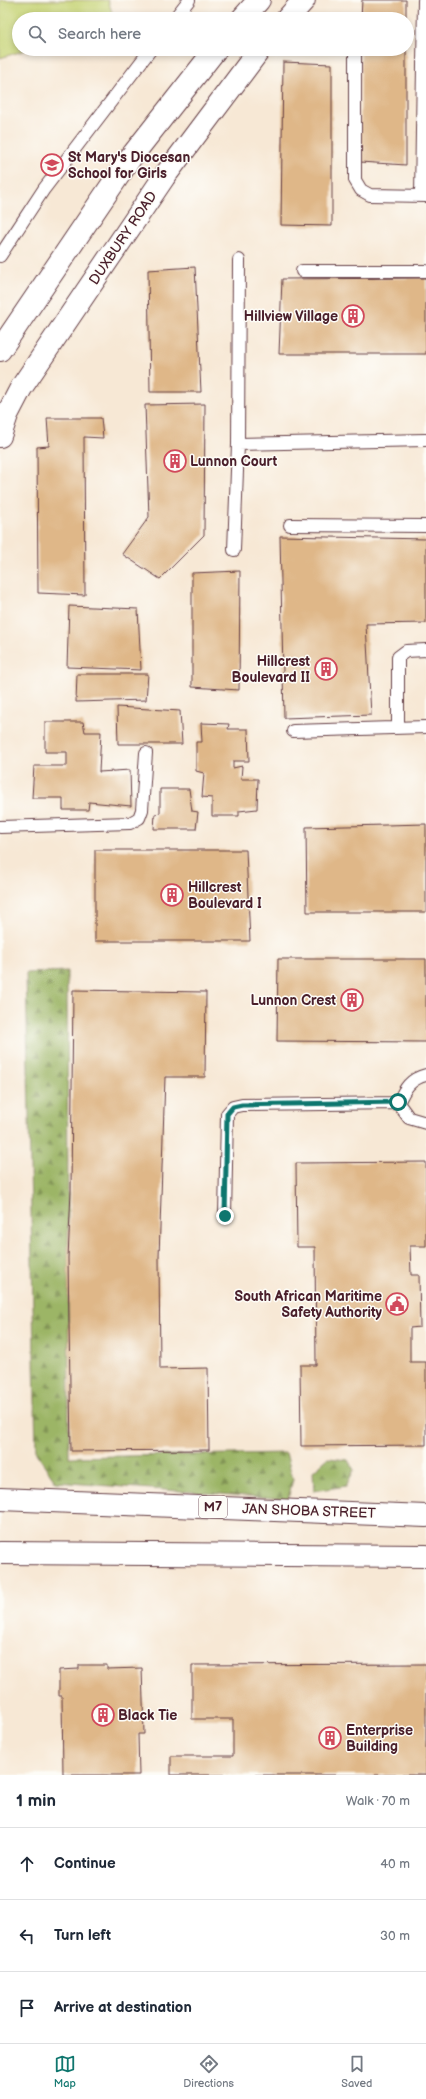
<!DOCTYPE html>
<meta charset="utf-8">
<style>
:root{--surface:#fff;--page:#f2f2f3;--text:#1f2937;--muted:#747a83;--line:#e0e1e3;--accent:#0f766e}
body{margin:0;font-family:"Balsamiq Sans",sans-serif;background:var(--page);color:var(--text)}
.stop{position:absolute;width:12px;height:12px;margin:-9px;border:3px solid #0f766e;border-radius:50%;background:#fff}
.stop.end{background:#0f766e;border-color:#fff;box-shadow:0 1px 4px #0008}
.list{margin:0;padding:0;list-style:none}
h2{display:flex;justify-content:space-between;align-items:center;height:52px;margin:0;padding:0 16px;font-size:17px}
h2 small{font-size:13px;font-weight:400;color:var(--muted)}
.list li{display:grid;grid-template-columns:26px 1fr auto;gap:12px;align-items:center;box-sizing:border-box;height:72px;padding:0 16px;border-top:1px solid var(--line)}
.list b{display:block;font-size:15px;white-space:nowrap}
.list em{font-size:13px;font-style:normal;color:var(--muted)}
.icon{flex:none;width:22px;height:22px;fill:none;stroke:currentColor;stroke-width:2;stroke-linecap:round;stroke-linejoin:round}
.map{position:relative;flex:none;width:426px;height:1775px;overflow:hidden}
.search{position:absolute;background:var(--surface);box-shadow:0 2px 6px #0003;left:12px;right:12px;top:12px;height:44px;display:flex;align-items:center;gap:10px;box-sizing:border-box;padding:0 14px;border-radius:22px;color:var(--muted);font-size:15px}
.sheet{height:268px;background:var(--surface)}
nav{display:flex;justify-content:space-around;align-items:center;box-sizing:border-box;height:56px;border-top:1px solid var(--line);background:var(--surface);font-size:11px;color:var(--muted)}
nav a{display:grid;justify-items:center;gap:2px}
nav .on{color:var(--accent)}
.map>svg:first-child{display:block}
</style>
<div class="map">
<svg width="426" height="1775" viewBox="0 0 426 1775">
<defs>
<pattern id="forest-firs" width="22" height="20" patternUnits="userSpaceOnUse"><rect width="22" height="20" fill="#9cb566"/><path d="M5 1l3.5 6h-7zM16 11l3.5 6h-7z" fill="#819354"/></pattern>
</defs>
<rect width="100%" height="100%" fill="#fdfcf7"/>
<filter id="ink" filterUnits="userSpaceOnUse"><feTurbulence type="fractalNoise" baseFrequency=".025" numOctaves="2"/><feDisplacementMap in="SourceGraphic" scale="8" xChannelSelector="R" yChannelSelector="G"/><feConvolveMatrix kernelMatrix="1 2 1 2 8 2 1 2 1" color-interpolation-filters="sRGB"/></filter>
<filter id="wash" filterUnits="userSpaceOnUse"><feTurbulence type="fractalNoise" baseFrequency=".012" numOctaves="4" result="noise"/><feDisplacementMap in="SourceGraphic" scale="16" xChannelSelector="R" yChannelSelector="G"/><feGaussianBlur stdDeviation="0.9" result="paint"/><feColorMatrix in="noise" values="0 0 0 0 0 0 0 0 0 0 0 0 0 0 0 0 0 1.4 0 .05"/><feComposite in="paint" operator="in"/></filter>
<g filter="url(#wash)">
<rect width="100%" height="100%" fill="#f7e8d5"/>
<path fill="#c6d375" stroke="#887950" d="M0,0H108L114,19H19V49H29L0,58Z"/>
<path fill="url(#forest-firs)" stroke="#736a48" d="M67,971L69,1457L286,1453L293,1479L288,1499L56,1482L36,1453L26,973Z
M328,1458L348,1460L354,1470L346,1486L314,1491L313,1471Z"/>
<g id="blocks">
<path fill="#dfb788" d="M362,0H406V19H361Z
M361,49H406V165L360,162Z
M283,62L332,64V226L281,225Z
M195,267L201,392H150L148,270Z
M426,278V354H279L282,279Z
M205,404L204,535L160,579L122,554L149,517L145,405Z
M47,418H101L103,438L84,437L85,595L38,593L37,447L49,446Z
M280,536L426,539V623L366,624L371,715L284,718Z
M240,571L239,690L192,687V573Z
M69,606L138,609L141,670L67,667Z
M77,674H148L146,700L76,702Z
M117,707L180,711L182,744H118Z
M45,722H83L85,732H101L99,772L130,770L131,806L89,802L88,810H63V798H32L34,766H67V752H45Z
M201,723L229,724L228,729H248L249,761H233V768L242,766L241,779H258L257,809L239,811V816H212V798L202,797L204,773L196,771V742H202Z
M160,789H189L192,811L198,812L196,829H154L155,814L160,813Z
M426,824V912H307L306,827Z
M95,850H246L250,941H95Z
M278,959H426V1042L277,1041Z
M73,990L206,992L205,1077H165L159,1257L160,1369L208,1368L209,1450L71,1451L68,1258L71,1191Z
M426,1162V1246H410L411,1275H419L420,1327L410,1328V1362H426V1445L301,1446L300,1365H316L315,1247H297L296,1163Z
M426,1664V1775H171V1756H233V1719H192V1665Z
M79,1665H107V1669L142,1668L144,1734H138L139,1775H63L62,1696H59V1670L79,1669Z"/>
</g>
</g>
<g filter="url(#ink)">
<use href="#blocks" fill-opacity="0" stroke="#643d44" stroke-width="1"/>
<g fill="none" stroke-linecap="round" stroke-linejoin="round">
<g stroke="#643d44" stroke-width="14">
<path id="lane" d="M174,19L189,0
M355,49V180L361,190L370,195L426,196
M421,196L424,0
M0,256L44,189L151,49
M302,271H426
M238,444L426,440
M290,525L426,526
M234,550L238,444L239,260
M398,728V657L406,651L426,650
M293,731L426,727
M0,827L130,823L139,818L142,810L146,753
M398,1103C405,1088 410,1079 426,1075
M398,1103L409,1118L426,1123
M225,1216L227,1114L233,1107L242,1105L398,1103"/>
</g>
<g stroke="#643d44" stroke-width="24">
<path id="secondary" d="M242,19L259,0
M287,19L304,0
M0,350L131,157L216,49
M0,436L7,415L21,388L164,177L260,49"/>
</g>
<g stroke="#643d44" stroke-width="24">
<path id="primary" d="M0,1499L426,1516
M0,1553L426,1556"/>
</g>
<use href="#lane" stroke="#fff" stroke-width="12"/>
<use href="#secondary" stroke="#fff" stroke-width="22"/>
<use href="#primary" stroke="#fff" stroke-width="22"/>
</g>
</g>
<g fill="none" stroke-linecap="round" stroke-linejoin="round" filter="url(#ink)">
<path stroke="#0f766e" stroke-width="5" d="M225,1216L227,1114L233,1107L242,1105L398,1102"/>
</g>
<defs>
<g id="school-ring" transform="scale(1.15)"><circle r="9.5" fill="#fdfcf7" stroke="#d1495b" stroke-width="1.5"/><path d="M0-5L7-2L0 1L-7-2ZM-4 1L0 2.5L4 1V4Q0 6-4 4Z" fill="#d1495b"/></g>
<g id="building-ring" transform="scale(1.15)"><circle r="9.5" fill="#fdfcf7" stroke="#d1495b" stroke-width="1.5"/><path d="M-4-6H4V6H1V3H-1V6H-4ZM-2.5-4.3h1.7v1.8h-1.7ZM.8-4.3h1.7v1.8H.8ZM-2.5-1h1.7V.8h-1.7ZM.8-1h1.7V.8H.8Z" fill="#d1495b"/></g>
<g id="civic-ring" transform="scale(1.15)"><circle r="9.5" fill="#fdfcf7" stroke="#d1495b" stroke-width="1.5"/><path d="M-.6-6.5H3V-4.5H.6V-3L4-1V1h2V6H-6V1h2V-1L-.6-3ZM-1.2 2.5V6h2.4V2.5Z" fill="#d1495b"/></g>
</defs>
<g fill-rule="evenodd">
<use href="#school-ring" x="52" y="165"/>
<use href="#building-ring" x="353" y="316"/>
<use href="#building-ring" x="175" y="461"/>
<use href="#building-ring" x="326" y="669"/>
<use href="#building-ring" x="172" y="895"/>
<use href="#building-ring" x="352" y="1000"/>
<use href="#civic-ring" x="397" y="1304"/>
<use href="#building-ring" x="103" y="1715"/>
<use href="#building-ring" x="330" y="1738"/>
</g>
<g text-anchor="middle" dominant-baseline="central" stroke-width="3" stroke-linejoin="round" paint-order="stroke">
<rect fill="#fdfcf7" stroke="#806168" stroke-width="1" x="199" y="1496" width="28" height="22" rx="3"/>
<g font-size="13" font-weight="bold" fill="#4a1f2b">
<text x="213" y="1507">M7</text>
</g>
<g font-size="14" font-weight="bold" fill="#4a1f2b" stroke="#fdfcf7" text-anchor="start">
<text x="68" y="157">St Mary's Diocesan<tspan x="68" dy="16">School for Girls</tspan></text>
<text x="338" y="316" text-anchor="end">Hillview Village</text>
<text x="190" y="461">Lunnon Court</text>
<text x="310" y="661" text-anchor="end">Hillcrest<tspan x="310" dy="16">Boulevard II</tspan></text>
<text x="188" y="887">Hillcrest<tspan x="188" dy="16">Boulevard I</tspan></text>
<text x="336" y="1000" text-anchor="end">Lunnon Crest</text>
<text x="382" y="1296" text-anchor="end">South African Maritime<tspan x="382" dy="16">Safety Authority</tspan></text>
<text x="118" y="1715">Black Tie</text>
<text x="346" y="1730">Enterprise<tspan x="346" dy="16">Building</tspan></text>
</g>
<g font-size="14" fill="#4a1f2b" stroke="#fdfcf7">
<text transform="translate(123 238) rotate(-56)">DUXBURY ROAD</text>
<text transform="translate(309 1511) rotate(2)">JAN SHOBA STREET</text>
</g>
</g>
</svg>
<div class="stop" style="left:398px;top:1102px"></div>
<div class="stop end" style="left:225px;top:1216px"></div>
<div class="search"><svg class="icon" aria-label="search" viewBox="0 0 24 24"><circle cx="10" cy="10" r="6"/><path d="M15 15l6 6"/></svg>Search here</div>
</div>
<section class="sheet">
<h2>1 min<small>Walk · 70 m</small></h2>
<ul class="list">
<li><svg class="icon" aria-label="ahead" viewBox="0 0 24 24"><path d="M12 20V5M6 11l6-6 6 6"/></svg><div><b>Continue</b></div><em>40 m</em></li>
<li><svg class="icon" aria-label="left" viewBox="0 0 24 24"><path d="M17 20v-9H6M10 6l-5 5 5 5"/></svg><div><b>Turn left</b></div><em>30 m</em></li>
<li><svg class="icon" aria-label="arrive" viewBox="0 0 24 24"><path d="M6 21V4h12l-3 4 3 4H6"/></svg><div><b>Arrive at destination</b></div></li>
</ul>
</section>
<nav>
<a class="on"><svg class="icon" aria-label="map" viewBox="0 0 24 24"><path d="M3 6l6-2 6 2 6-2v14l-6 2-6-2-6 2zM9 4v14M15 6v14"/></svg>Map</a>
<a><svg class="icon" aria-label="directions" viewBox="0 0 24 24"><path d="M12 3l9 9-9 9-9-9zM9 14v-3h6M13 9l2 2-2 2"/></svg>Directions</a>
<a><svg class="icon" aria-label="saved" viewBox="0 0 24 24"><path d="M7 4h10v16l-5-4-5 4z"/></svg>Saved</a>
</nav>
